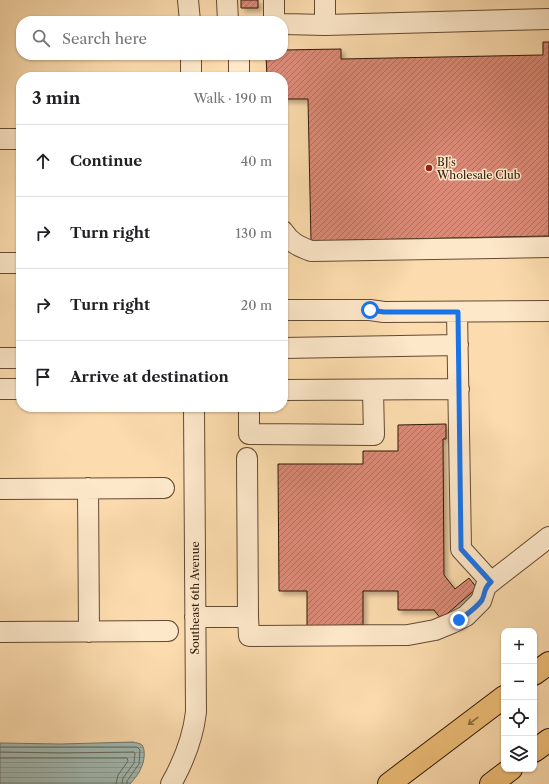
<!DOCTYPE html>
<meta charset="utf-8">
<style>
:root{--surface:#fff;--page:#f2f2f2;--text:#202124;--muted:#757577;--line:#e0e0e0}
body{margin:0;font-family:"Libre Caslon Text",serif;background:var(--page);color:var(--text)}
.controls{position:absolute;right:12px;bottom:12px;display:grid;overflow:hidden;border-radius:8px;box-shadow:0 1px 3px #0004}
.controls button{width:36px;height:36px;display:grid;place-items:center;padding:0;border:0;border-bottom:1px solid var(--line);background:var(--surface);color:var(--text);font:20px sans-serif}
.stop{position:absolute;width:12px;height:12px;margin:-9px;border:3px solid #1a73e8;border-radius:50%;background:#fff}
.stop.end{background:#1a73e8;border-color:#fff;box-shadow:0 1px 4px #0008}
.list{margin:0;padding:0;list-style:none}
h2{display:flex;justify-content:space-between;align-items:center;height:52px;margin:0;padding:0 16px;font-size:17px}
h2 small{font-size:13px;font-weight:400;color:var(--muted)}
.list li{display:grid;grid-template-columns:26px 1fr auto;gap:12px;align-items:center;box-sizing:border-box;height:72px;padding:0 16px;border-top:1px solid var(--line)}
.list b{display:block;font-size:15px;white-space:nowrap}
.list em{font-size:13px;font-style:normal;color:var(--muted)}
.icon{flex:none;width:22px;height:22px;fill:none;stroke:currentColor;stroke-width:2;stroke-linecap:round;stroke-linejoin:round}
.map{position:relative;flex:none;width:549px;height:784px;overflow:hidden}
.search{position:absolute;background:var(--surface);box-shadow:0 1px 3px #0004;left:16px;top:16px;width:272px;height:44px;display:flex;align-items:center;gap:10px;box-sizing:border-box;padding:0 14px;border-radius:16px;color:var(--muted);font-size:15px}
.panel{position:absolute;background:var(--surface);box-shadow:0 1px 3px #0004;left:16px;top:72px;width:272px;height:340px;border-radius:16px}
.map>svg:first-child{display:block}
</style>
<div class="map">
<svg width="549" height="784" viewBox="0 0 549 784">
<defs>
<pattern id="water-rules" width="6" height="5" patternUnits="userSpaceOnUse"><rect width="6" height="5" fill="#a1bab3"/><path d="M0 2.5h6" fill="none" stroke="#8b9f99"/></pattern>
<pattern id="building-hatch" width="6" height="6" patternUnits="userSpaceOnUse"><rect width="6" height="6" fill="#da8a77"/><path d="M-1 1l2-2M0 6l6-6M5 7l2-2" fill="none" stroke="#b17060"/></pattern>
<filter id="shadow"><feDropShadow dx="3.5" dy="3.5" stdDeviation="2" flood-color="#0004"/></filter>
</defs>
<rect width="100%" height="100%" fill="#fcdcae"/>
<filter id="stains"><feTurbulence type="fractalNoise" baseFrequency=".005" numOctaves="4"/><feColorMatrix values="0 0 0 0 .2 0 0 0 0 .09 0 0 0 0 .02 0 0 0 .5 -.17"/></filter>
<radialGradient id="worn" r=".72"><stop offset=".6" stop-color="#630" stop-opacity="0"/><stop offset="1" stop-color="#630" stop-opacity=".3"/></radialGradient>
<path fill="url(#water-rules)" stroke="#747a6f" d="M133,742C136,743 140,743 142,745C146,750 144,763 141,768C139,774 134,779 130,784H0V743L61,744Z"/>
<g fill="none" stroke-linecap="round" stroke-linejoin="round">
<path stroke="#686a5e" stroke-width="1" d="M0,747H137L140,750L139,764L127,781V784
M0,752L61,753L134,752L135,753L134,763L123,778L122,784
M0,758H127L128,761L118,775L116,784"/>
</g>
<path fill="url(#building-hatch)" stroke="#30190a" filter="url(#shadow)" d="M241,0H258V8H241Z
M543,42H549V236L311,241L308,99H283V77H267L266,55H283V50L341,49V59L543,55Z
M446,424V439H443L444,575L455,589L469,578L477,588L441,619L434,610H398V591H363V625L307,626V591H279L278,464H363V451H398V425Z"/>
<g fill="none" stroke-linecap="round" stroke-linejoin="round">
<g stroke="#634a33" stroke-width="22">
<path id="minor" d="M188,0L190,21
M227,0L228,21
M274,0V21
M325,0V25
M283,24L325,25L549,19
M191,55V77
M239,55V77
M0,139H21
M283,231C291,243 298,246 311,251L549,247
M0,263H21
M283,310H370L384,312L549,311
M457,312L461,549L491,582
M283,348L458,345
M0,358H21
M0,389H21
M283,390L459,389
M249,407V434L374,435L373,390
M88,488L89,632
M0,489L164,488
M195,617H248L247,458
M248,617L249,636L408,635L435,630L452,623L466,616L481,601L486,586L549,537
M0,632L168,631
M171,784C184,761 193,738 196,712L194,407"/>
</g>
<g stroke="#30190a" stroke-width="24">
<path id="highway" d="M534,674L549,663
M534,751L549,740
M389,784L504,697
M491,784L511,769"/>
</g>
<use href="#minor" stroke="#fde8ca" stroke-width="20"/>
<use href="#highway" stroke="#eebe77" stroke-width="22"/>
</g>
<defs><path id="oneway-shaft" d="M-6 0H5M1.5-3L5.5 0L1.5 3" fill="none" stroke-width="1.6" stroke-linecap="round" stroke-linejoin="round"/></defs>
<use stroke="#8f6c40" href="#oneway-shaft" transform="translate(473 721) rotate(143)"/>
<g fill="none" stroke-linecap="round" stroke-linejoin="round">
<path stroke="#1a73e8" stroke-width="5" d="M370,310L384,312H458L461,549L491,582C483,589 486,592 482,600C478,606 465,616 459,620"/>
</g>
<circle fill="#8f2418" stroke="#fde8ca" stroke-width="1.5" cx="429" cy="168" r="4"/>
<g text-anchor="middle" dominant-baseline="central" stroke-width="3" stroke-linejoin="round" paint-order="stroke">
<g font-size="11" fill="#30190a" stroke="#fde8ca" text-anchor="start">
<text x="437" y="162">BJ's<tspan x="437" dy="13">Wholesale Club</tspan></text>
</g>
<g font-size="11" fill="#30190a" stroke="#fde8ca">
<text transform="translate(195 598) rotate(-90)">Southeast 6th Avenue</text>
</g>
</g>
<rect width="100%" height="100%" filter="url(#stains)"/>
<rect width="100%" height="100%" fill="url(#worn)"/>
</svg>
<div class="controls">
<button>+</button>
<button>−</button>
<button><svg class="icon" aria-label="locate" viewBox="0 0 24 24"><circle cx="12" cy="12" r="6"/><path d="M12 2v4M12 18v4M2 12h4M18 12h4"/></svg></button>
<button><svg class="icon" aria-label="layers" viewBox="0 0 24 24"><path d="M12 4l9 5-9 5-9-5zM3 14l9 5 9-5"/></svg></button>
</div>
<div class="stop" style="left:370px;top:310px"></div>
<div class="stop end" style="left:459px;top:620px"></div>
<div class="search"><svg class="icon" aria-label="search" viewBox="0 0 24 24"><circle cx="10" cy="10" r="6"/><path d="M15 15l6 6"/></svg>Search here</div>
<section class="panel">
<h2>3 min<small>Walk · 190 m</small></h2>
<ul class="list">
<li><svg class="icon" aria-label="ahead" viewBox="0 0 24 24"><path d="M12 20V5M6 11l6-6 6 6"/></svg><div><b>Continue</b></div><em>40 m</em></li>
<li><svg class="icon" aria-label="right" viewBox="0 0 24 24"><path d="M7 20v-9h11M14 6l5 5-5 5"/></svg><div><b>Turn right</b></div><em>130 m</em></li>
<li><svg class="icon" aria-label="right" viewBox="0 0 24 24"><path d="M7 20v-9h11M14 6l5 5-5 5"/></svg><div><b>Turn right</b></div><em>20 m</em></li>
<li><svg class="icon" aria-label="arrive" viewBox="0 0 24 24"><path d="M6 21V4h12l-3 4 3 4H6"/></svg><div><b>Arrive at destination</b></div></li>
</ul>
</section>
</div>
